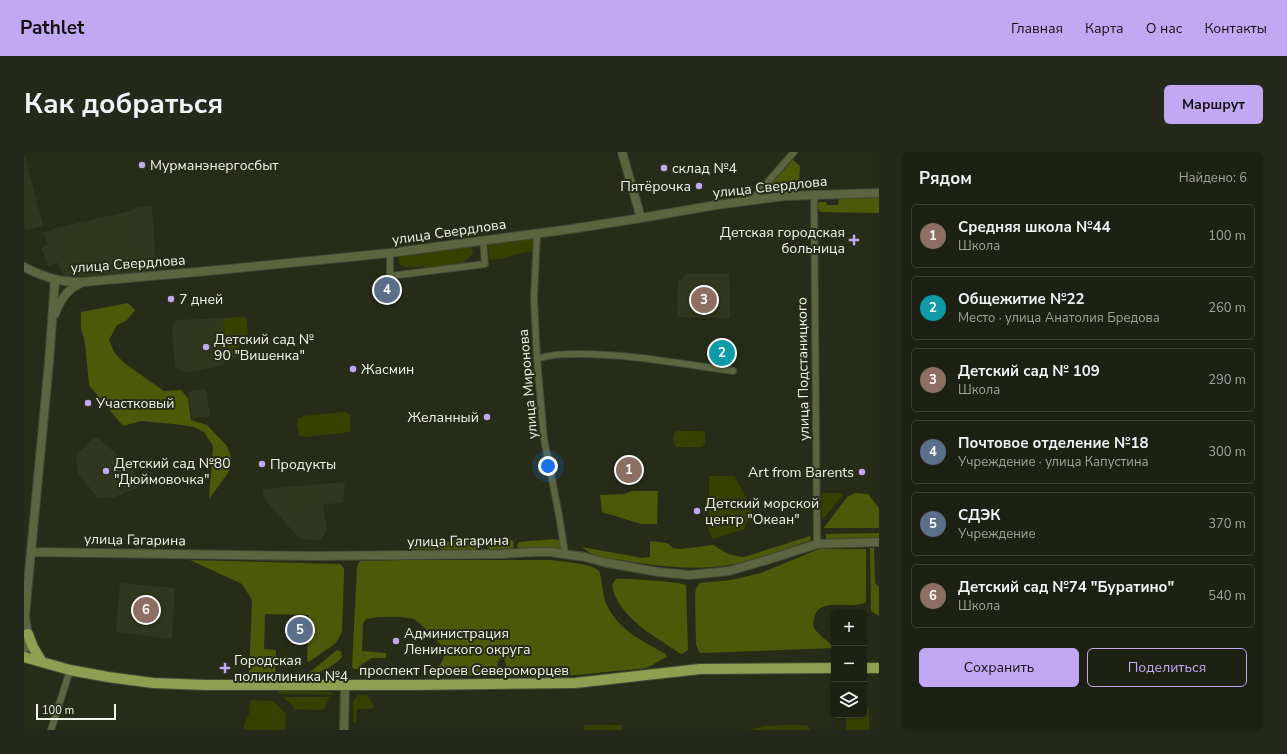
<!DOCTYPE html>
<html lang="ru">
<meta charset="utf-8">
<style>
:root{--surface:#1d2113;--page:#25291c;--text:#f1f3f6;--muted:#a0a3a0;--line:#3b3e33;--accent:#c2a8f3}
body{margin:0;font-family:"Nunito Sans",sans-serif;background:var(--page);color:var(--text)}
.controls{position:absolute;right:12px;bottom:12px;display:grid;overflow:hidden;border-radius:6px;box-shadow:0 1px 3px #0004}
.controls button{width:36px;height:36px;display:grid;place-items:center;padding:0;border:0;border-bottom:1px solid var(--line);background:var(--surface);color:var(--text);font:20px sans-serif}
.scale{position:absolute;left:12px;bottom:10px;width:80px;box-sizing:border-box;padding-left:4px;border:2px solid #f1f5e9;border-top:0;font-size:11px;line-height:14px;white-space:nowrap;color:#f1f5e9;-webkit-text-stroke:3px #272c19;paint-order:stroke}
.you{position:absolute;left:524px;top:314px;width:14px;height:14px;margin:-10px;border:3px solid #fff;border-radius:50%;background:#1a73e8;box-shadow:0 0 0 6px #1a73e833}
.badge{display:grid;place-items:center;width:26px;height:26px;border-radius:50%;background:var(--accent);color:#fff;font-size:13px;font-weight:700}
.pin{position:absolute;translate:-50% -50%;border:2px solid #fff;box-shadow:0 1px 4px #0006}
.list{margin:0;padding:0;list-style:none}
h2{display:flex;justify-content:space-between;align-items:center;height:52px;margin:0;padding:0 16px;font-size:17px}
h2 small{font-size:13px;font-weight:400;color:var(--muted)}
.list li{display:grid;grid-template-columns:26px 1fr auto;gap:12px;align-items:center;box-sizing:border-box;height:64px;margin:0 8px 8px;padding:0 8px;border:1px solid var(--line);border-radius:6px}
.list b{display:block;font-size:15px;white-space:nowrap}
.list p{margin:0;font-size:13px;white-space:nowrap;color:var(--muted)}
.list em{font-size:13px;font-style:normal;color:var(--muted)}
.actions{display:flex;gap:8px;padding:12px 16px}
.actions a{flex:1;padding:9px 0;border:1px solid var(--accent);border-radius:6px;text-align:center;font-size:14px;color:var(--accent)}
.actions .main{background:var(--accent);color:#111}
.icon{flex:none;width:22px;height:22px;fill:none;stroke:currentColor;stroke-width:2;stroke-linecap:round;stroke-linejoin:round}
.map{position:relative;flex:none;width:855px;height:578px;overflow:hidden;border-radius:6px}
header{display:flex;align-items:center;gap:24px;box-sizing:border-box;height:56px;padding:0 20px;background:var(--accent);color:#111}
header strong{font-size:19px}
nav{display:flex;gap:22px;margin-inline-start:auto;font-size:14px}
.intro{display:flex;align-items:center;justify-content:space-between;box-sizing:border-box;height:96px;padding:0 24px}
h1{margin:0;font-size:28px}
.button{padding:10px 18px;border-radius:6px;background:var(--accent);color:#111;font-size:14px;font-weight:700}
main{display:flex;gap:24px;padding:0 24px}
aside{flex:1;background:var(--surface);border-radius:6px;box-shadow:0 1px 3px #0004}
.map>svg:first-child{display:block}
</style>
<header>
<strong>Pathlet</strong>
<nav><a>Главная</a><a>Карта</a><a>О нас</a><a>Контакты</a></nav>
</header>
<div class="intro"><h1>Как добраться</h1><a class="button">Маршрут</a></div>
<main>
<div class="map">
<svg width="855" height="578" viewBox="0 0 855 578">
<rect width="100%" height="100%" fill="#272c19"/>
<path fill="#31371e" d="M0,0L19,74L1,78L0,72Z
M128,54L132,120L64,126H41L33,110L25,114L17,96L24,92L19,81L32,76L107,59L114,55Z
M663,122H705L706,166L653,165L654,130Z
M219,165L223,168L224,189L215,190L216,205L209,206L196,214L166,220L157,219L151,214L148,175L154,168Z
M182,237L186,264L168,266L164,240Z
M74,286L109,316L115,335L89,346H74L54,321L52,303L69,287Z
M321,330L319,350L299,353L303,378L297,388L276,387L239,346V337Z
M96,431L151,436L148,487L92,480Z"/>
<path fill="#364100" d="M503,85L510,87V94L509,99L497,101L481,106L466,108L464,95L468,90Z
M448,94L449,101L439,112L402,116L398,113C391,117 381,116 375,112V105L386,101Z
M217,165L221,166L223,168L224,189L215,190L214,201C209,204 204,203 201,198L199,169L202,166Z
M318,260H322L326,264L327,277L325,280L281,285L275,283L273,273L274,267L280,264Z
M653,279H678L681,282V292L677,295H652L649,291L650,282Z
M685,324H710L728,356L720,377L689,387L685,379Z
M798,341H817L819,343L798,368Z
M253,539L308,540V542H256Z
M334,543H343L350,554L348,557H333L332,570H329V549L331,546Z
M260,545H306L299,558L271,557Z
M226,548L249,549L262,562L261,578H220V573L225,561Z
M840,555L845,556V578H822V563H840Z
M560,573H598V578H560Z
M763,573H783L786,578H724L741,574Z"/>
<path fill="#4b5908" d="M769,8L776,14L775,31L773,32L771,29L762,30L759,34L747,37V32Z
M815,46H855V61L796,60L792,52V50H802L803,53H814Z
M104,151L111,158L102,169L93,173L85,188L90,200L100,211L140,239L157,238L164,246L167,268L183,273L203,294L207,305V314L204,321L185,347L189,294L180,280L170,275L150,272L117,269L99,274L65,233L61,191L57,176V160Z
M608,339H634L633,372H617L578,360L576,343L601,342Z
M831,341L844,342L855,356V376H800L823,345Z
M855,381V386L802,387V382Z
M786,384L787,388C760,397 733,408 705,413C671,419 631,414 598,408C585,406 567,405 558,395L618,406L626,405V389L643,391L649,396L656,397L690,393C700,401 707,404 720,405Z
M479,385L489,389L490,392L489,397H466L464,395L463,388L466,386Z
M457,386H459C460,393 460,395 454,398L389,397H387L388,391L390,390L428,389L431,387Z
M530,387L534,388L536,390L537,395L535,397H495L493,393L495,390Z
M846,396H850L851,431L855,435V464L847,459Z
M795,397H842V450C827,459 794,443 790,467C789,470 789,473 790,476C795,484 805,489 810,496L677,501L675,500L672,492L671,443L672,436L676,431L707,428L737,421Z
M166,408L316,412L320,416V423L318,480L312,491L285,510L283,509L285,463L241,462L240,497L252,498L251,523L225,522L228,448L218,432Z
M378,408H527C536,409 570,412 575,419C577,421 579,443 581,449C593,478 617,488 642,502L643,505C636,507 632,512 624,515C614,518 602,518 591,519C556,523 515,527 480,523V519L482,511L480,507L477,506C471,510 474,514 475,520L473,523L404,524L405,522C424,510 424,499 409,484C403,478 397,472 390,467C378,464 354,464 342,467L339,471L338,499L362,501V506H348L337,513L336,517H330L328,514L333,416L334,411L337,409Z
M592,427C599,426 656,430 662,433L664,498L658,502L655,501C630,483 606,473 591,444C589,438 586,432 592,427Z
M313,498L317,500L318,505C312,513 294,523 285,521Z"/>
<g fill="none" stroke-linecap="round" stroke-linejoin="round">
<g stroke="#434836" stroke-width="8">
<path id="minor" d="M790,42L793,392
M728,48L770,0
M513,82L510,146L513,207L520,287L535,363L541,402
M366,101V124L461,112L459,88
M513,207C527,202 540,202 555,202C606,202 658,212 709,219
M27,578L46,518"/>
</g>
<g stroke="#434836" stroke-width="10">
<path id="tertiary" d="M598,0L617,66
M0,115C20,125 37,131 59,130L195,118L366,101L547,77L617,66L692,53L761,44L855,41
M31,162C36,148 43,137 57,131
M7,400L291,404L477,402L510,400H526L561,405L579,410L634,420L666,423L705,419L743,408L793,392L855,390
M0,499C7,487 2,476 1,463L25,210L31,128
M320,578L321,533"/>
</g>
<g stroke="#434836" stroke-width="12">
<path id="primary" d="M4,482L9,495L18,510
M0,505L46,518L84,525L129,531L182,533H390L551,531L676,517L810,516
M840,516H855"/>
</g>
<use href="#minor" stroke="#5c6540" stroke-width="6"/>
<use href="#tertiary" stroke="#5c6540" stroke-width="8"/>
<use href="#primary" stroke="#8e9f51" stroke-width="10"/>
</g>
<g fill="#c2a8f3" stroke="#272c19" stroke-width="1.5">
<circle cx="118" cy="13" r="4"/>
<circle cx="640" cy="16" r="4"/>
<circle cx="675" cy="34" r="4"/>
<path d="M828 82h4v4h4v4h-4v4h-4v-4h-4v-4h4z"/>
<circle cx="147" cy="147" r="4"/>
<circle cx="182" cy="195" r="4"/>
<circle cx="329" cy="217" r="4"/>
<circle cx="64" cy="251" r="4"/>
<circle cx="463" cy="265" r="4"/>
<circle cx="238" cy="312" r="4"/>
<circle cx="82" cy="319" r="4"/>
<circle cx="838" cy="320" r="4"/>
<circle cx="673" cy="359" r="4"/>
<circle cx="372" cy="489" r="4"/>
<path d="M199 510h4v4h4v4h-4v4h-4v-4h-4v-4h4z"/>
</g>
<g text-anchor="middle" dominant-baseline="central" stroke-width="4" stroke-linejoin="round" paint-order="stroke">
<g font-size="14" fill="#f1f5e9" stroke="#272c19" text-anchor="start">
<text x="126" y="13">Мурманэнергосбыт</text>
<text x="648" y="16">склад №4</text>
<text x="667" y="34" text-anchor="end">Пятёрочка</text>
<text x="821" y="80" text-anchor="end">Детская городская<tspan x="821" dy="16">больница</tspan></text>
<text x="155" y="147">7 дней</text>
<text x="190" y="187">Детский сад №<tspan x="190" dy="16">90 "Вишенка"</tspan></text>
<text x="337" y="217">Жасмин</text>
<text x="72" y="251">Участковый</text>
<text x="455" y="265" text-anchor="end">Желанный</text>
<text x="90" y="311">Детский сад №80<tspan x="90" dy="16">"Дюймовочка"</tspan></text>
<text x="246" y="312">Продукты</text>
<text x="830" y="320" text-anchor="end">Art from Barents</text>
<text x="681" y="351">Детский морской<tspan x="681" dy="16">центр "Океан"</tspan></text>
<text x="380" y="481">Администрация<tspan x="380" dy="16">Ленинского округа</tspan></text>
<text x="210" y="508">Городская<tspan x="210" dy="16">поликлиника №4</tspan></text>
</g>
<g font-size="14" fill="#f1f5e9" stroke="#272c19">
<text transform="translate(746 35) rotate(-6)">улица Свердлова</text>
<text transform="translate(425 80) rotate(-8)">улица Свердлова</text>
<text transform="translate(104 112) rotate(-4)">улица Свердлова</text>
<text transform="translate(779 217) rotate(-91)">улица Подстаницкого</text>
<text transform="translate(504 232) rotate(-95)">улица Миронова</text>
<text transform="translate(111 388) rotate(1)">улица Гагарина</text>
<text transform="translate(434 389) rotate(-1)">улица Гагарина</text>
<text x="440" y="518">проспект Героев Североморцев</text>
</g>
</g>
</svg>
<div class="controls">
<button>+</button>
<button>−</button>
<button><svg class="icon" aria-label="layers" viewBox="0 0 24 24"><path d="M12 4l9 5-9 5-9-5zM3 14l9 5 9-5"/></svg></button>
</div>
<div class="scale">100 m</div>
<div class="you"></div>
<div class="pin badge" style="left:605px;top:318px;background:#8d6e63">1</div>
<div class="pin badge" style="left:698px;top:201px;background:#0f9aa8">2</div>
<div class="pin badge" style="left:680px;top:148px;background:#8d6e63">3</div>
<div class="pin badge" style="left:363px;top:138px;background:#5c6f8a">4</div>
<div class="pin badge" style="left:276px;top:478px;background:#5c6f8a">5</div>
<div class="pin badge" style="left:122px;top:458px;background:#8d6e63">6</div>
</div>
<aside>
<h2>Рядом<small>Найдено: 6</small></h2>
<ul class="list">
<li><span class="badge" style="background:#8d6e63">1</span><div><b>Средняя школа №44</b><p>Школа</p></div><em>100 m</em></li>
<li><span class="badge" style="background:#0f9aa8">2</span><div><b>Общежитие №22</b><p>Место · улица Анатолия Бредова</p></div><em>260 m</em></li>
<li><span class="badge" style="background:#8d6e63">3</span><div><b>Детский сад № 109</b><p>Школа</p></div><em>290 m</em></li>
<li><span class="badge" style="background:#5c6f8a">4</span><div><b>Почтовое отделение №18</b><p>Учреждение · улица Капустина</p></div><em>300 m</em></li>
<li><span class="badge" style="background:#5c6f8a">5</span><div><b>СДЭК</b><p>Учреждение</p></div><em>370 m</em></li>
<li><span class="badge" style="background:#8d6e63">6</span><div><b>Детский сад №74 &quot;Буратино&quot;</b><p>Школа</p></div><em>540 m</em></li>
</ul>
<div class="actions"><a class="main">Сохранить</a><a>Поделиться</a></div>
</aside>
</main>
